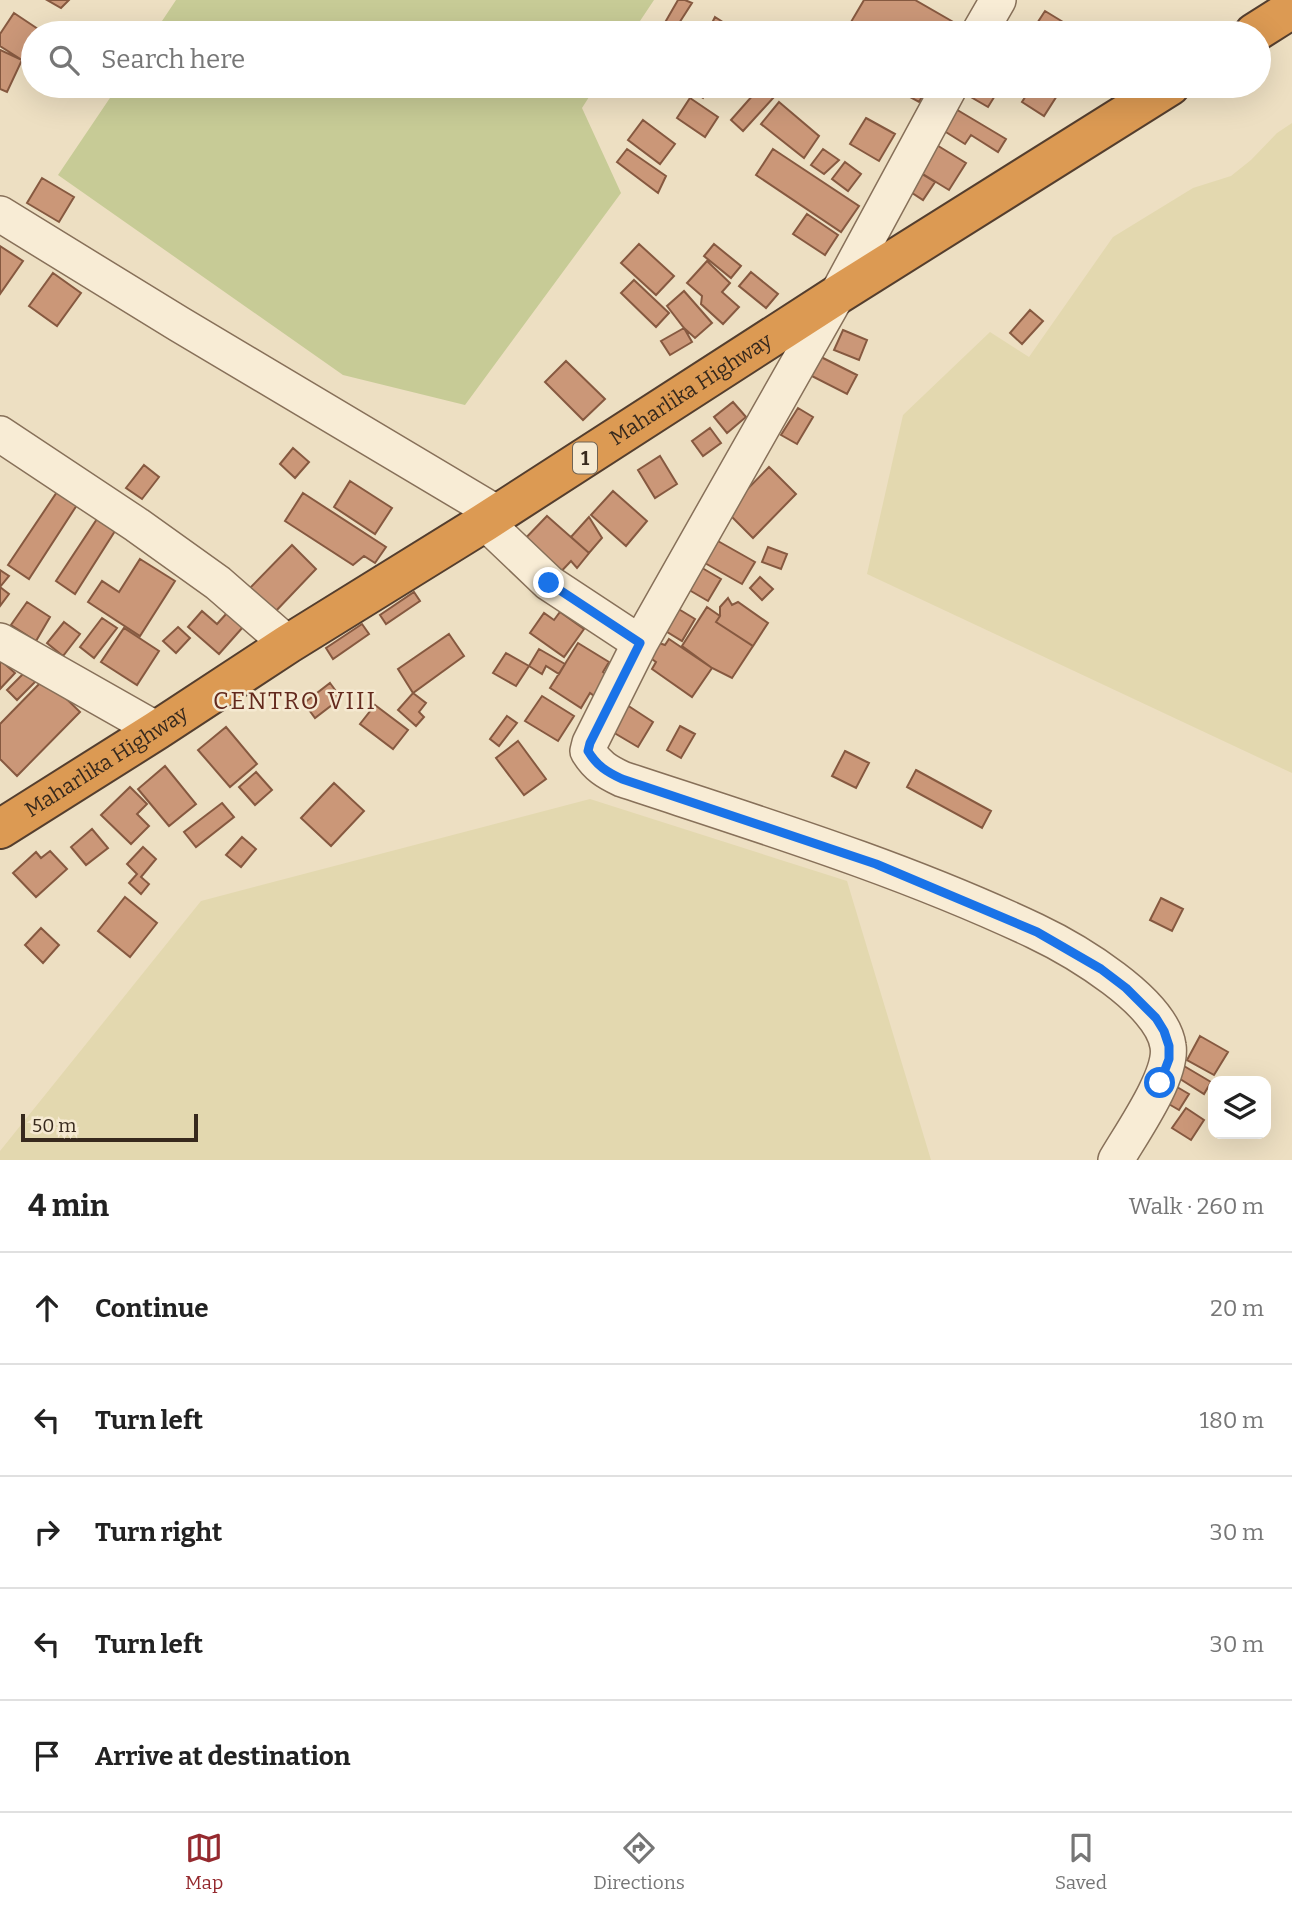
<!DOCTYPE html>
<meta charset="utf-8">
<style>
:root{--surface:#fff;--page:#f6f6f6;--text:#222;--muted:#767676;--line:#e0e0e0;--accent:#952a2f}
body{margin:0;font-family:Bitter,serif;background:var(--page);color:var(--text)}
.controls{position:absolute;right:21px;bottom:21px;display:grid;overflow:hidden;border-radius:14px;box-shadow:0 7px 28px #0002}
.controls button{width:63px;height:63px;display:grid;place-items:center;padding:0;border:0;border-bottom:2px solid var(--line);background:var(--surface);color:var(--text);font:35px sans-serif}
.scale{position:absolute;left:21px;bottom:18px;width:177px;box-sizing:border-box;padding-left:7px;border:4px solid #37291d;border-top:0;font-size:19px;line-height:24px;white-space:nowrap;color:#37291d;-webkit-text-stroke:5px #f5e9d1;paint-order:stroke}
.stop{position:absolute;width:21px;height:21px;margin:-16px;border:5px solid #1a73e8;border-radius:50%;background:#fff}
.stop.end{background:#1a73e8;border-color:#fff;box-shadow:0 2px 7px #0008}
.list{margin:0;padding:0;list-style:none}
h2{display:flex;justify-content:space-between;align-items:center;height:91px;margin:0;padding:0 28px;font-size:30px}
h2 small{font-size:23px;font-weight:400;color:var(--muted)}
.list li{display:grid;grid-template-columns:46px 1fr auto;gap:21px;align-items:center;box-sizing:border-box;height:112px;padding:0 28px;border-top:2px solid var(--line)}
.list b{display:block;font-size:26px;white-space:nowrap}
.list em{font-size:23px;font-style:normal;color:var(--muted)}
.icon{flex:none;width:38px;height:38px;fill:none;stroke:currentColor;stroke-width:2;stroke-linecap:round;stroke-linejoin:round}
.map{position:relative;flex:none;width:1292px;height:1160px;overflow:hidden}
.search{position:absolute;background:var(--surface);box-shadow:0 7px 28px #0002;left:21px;right:21px;top:21px;height:77px;display:flex;align-items:center;gap:18px;box-sizing:border-box;padding:0 24px;border-radius:38px;color:var(--muted);font-size:26px}
.sheet{height:651px;background:var(--surface)}
nav{display:flex;justify-content:space-around;align-items:center;box-sizing:border-box;height:98px;border-top:2px solid var(--line);background:var(--surface);font-size:19px;color:var(--muted)}
nav a{display:grid;justify-items:center;gap:4px}
nav .on{color:var(--accent)}
.map>svg:first-child{display:block}
</style>
<div class="map">
<svg width="1292" height="1160" viewBox="0 0 1292 1160">
<rect width="100%" height="100%" fill="#eddfc2"/>
<path fill="#e3d8af" d="M1292,123V773L867,574L903,415L990,332L1029,357L1113,237L1193,188L1231,176L1251,160L1277,133Z
M590,799L847,881L931,1160H0V1151L201,901Z"/>
<path fill="#c7cb96" d="M176,0H654L632,33H154Z
M118,86H596L582,108L621,193L465,405L343,375L58,175Z"/>
<path fill="#cb9778" stroke="#865940" stroke-width="2" d="M47,0H69L61,8Z
M678,0H685L692,3L674,31L663,26Z
M864,0H915L962,27L958,33H872L851,22Z
M1045,11L1068,25L1063,33H1051L1036,25Z
M14,13L41,31L40,33H33V44L22,60L0,46V34Z
M715,17L740,33H707Z
M0,50L22,60L7,92L0,89Z
M33,51V70L25,65Z
M691,86H708L710,88L703,98L689,89Z
M761,86H784L743,131L731,120Z
M890,86H928L919,102Z
M961,86H1001L988,107L959,90Z
M1032,86H1052L1060,91L1044,116L1022,102Z
M690,98L718,117L705,137L677,118Z
M779,102L819,136L804,158L761,124Z
M954,108L1006,139L998,152L971,135L965,144L941,129Z
M866,118L895,134L879,161L850,144Z
M643,120L675,144L660,164L628,140Z
M935,144L966,163L949,190L918,171Z
M627,149L666,176L658,193L617,162Z
M773,149L859,206L841,232L756,175Z
M823,149L839,160L824,174L811,165Z
M845,162L861,174L848,191L832,179Z
M917,171L935,182L923,200L906,189Z
M42,178L74,197L59,222L27,203Z
M807,214L838,235L825,255L793,234Z
M639,244L674,276L656,295L621,263Z
M714,244L741,266L731,278L704,256Z
M0,246L23,261L0,294Z
M707,261L730,283L722,292L739,307L723,324L701,304L702,296L687,283Z
M751,272L778,294L766,308L739,286Z
M53,273L81,293L57,326L29,306Z
M634,280L669,313L656,327L621,293Z
M684,291L712,323L695,338L684,328L667,306Z
M1030,310L1043,321L1022,344L1010,333Z
M684,328L692,342L670,355L661,341Z
M843,330L867,340L859,360L834,350Z
M811,352L857,375L847,394L802,371Z
M566,361L605,399L583,420L545,382Z
M733,402L746,417L727,433L714,417Z
M798,408L813,417L797,444L781,435Z
M710,428L721,443L703,456L692,441Z
M293,448L309,462L295,478L280,464Z
M660,456L677,484L655,498L638,470Z
M144,465L159,477L142,499L126,488Z
M769,467L796,494L753,538L726,511Z
M350,481L392,508L375,534L334,507Z
M613,491L647,521L626,546L591,515Z
M57,492L77,505L29,579L8,565Z
M303,493L386,547L375,563L364,556L353,565L285,521Z
M547,516L589,553L577,568L571,561L554,579L519,545Z
M589,517L602,538L589,553L571,537Z
M97,519L115,531L75,594L56,581Z
M709,536L755,562L742,584L696,558Z
M292,545L316,569L273,614L248,590Z
M768,547L787,554L781,569L762,562Z
M140,559L175,581L140,636L88,602L102,581L119,592Z
M697,565L721,579L708,601L684,587Z
M0,570L9,576L0,587Z
M760,577L773,589L762,600L750,588Z
M0,587L9,594L0,606Z
M414,592L420,601L386,624L380,615Z
M728,598L732,605L738,602L768,623L753,646L716,622L720,616V607Z
M27,602L50,617L36,641L11,625Z
M672,605L695,619L682,641L659,627Z
M707,607L720,616L716,622L753,646L732,678L712,668L682,646Z
M202,611L217,624L227,613L243,627L219,654L188,627Z
M560,612L584,629L564,657L530,633L544,613L554,620Z
M102,618L117,628L94,658L80,647Z
M64,622L80,634L63,656L47,643Z
M362,624L369,634L333,659L326,648Z
M178,627L190,638L176,653L163,641Z
M124,628L159,651L137,685L101,662Z
M449,634L464,656L413,693L398,669Z
M669,639L712,668L692,697L652,669L656,662L649,657L659,643L665,645Z
M578,643L609,662L603,672L610,677L597,698L590,693L581,708L550,688Z
M539,649L565,664L559,674L546,666L542,674L529,666Z
M506,653L529,666L516,686L493,673Z
M0,660L15,673L0,689Z
M27,670L37,680L17,700L7,690Z
M45,678L80,712L17,776L0,759V724Z
M330,683L341,698L315,718L304,703Z
M413,693L426,703L419,712L424,717L416,726L398,710Z
M542,696L574,716L558,741L525,721Z
M375,705L408,730L393,749L360,724Z
M627,705L653,722L638,747L611,731Z
M507,716L517,723L499,746L490,739Z
M680,726L695,734L681,758L667,750Z
M226,727L257,764L230,787L198,750Z
M518,741L546,779L524,795L496,758Z
M845,751L869,763L856,788L832,776Z
M165,766L196,804L169,826L138,789Z
M916,770L991,811L982,828L907,787Z
M256,772L272,790L255,805L239,787Z
M334,783L364,811L331,846L301,818Z
M130,787L147,804L137,814L149,826L131,844L101,815Z
M222,803L234,817L196,847L184,832Z
M92,829L108,848L86,865L71,847Z
M242,837L256,849L241,867L226,855Z
M143,847L156,859L141,877L149,884L141,894L129,883L137,874L127,864Z
M50,851L67,869L36,897L13,873L36,852L41,858Z
M125,897L157,923L130,957L98,931Z
M1161,898L1183,909L1172,931L1150,920Z
M41,928L59,945L43,963L25,945Z
M1200,1036L1228,1052L1214,1075L1187,1060Z
M1184,1066L1211,1082L1204,1094L1177,1077Z
M1177,1087L1189,1094L1179,1110L1167,1103Z
M1186,1108L1204,1120L1191,1140L1172,1128Z"/>
<g fill="none" stroke-linecap="round" stroke-linejoin="round">
<g stroke="#877059" stroke-width="38">
<path id="minor" d="M979,33L998,0
M950,86L837,295L640,643L590,743L588,751C597,766 607,772 622,779C761,825 902,868 1035,931C1073,949 1162,1001 1168,1046C1173,1075 1131,1134 1116,1160
M0,214L179,324L498,514
M0,434L137,525L218,583L288,644
M485,522L549,583L640,643
M0,641L157,730"/>
</g>
<g stroke="#543e2e" stroke-width="42">
<g id="highway">
<path d="M1254,33L1292,9"/>
<path id="s1" d="M0,829L157,730L288,644L485,522L837,295L1170,86"/>
</g>
</g>
<use href="#minor" stroke="#f8ecd5" stroke-width="35"/>
<use href="#highway" stroke="#dc9a53" stroke-width="38"/>
</g>
<g fill="none" stroke-linecap="round" stroke-linejoin="round">
<path stroke="#1a73e8" stroke-width="9" d="M549,583L640,643L590,743L588,751C597,766 607,772 622,779L876,864L1037,932L1101,969L1126,988L1156,1018L1164,1031L1169,1046V1059L1160,1083"/>
</g>
<g text-anchor="middle" dominant-baseline="central" stroke-width="5" stroke-linejoin="round" paint-order="stroke">
<rect fill="#f5e9d1" stroke="#706353" stroke-width="2" x="573" y="442.5" width="24" height="31" rx="5"/>
<g font-size="19" font-weight="bold" fill="#37291d">
<text x="585" y="458">1</text>
</g>
<g font-size="21" fill="#37291d" stroke="#f5e9d1">
<text stroke="none"><textPath href="#s1" startOffset="819">Maharlika Highway</textPath></text>
<text stroke="none"><textPath href="#s1" startOffset="126">Maharlika Highway</textPath></text>
</g>
<g font-size="24" letter-spacing="2" fill="#63291d" stroke="#f5e9d1">
<text x="295" y="701">CENTRO VIII</text>
</g>
</g>
</svg>
<div class="controls">
<button><svg class="icon" aria-label="layers" viewBox="0 0 24 24"><path d="M12 4l9 5-9 5-9-5zM3 14l9 5 9-5"/></svg></button>
</div>
<div class="scale">50 m</div>
<div class="stop" style="left:1160px;top:1083px"></div>
<div class="stop end" style="left:549px;top:583px"></div>
<div class="search"><svg class="icon" aria-label="search" viewBox="0 0 24 24"><circle cx="10" cy="10" r="6"/><path d="M15 15l6 6"/></svg>Search here</div>
</div>
<section class="sheet">
<h2>4 min<small>Walk · 260 m</small></h2>
<ul class="list">
<li><svg class="icon" aria-label="ahead" viewBox="0 0 24 24"><path d="M12 20V5M6 11l6-6 6 6"/></svg><div><b>Continue</b></div><em>20 m</em></li>
<li><svg class="icon" aria-label="left" viewBox="0 0 24 24"><path d="M17 20v-9H6M10 6l-5 5 5 5"/></svg><div><b>Turn left</b></div><em>180 m</em></li>
<li><svg class="icon" aria-label="right" viewBox="0 0 24 24"><path d="M7 20v-9h11M14 6l5 5-5 5"/></svg><div><b>Turn right</b></div><em>30 m</em></li>
<li><svg class="icon" aria-label="left" viewBox="0 0 24 24"><path d="M17 20v-9H6M10 6l-5 5 5 5"/></svg><div><b>Turn left</b></div><em>30 m</em></li>
<li><svg class="icon" aria-label="arrive" viewBox="0 0 24 24"><path d="M6 21V4h12l-3 4 3 4H6"/></svg><div><b>Arrive at destination</b></div></li>
</ul>
</section>
<nav>
<a class="on"><svg class="icon" aria-label="map" viewBox="0 0 24 24"><path d="M3 6l6-2 6 2 6-2v14l-6 2-6-2-6 2zM9 4v14M15 6v14"/></svg>Map</a>
<a><svg class="icon" aria-label="directions" viewBox="0 0 24 24"><path d="M12 3l9 9-9 9-9-9zM9 14v-3h6M13 9l2 2-2 2"/></svg>Directions</a>
<a><svg class="icon" aria-label="saved" viewBox="0 0 24 24"><path d="M7 4h10v16l-5-4-5 4z"/></svg>Saved</a>
</nav>
